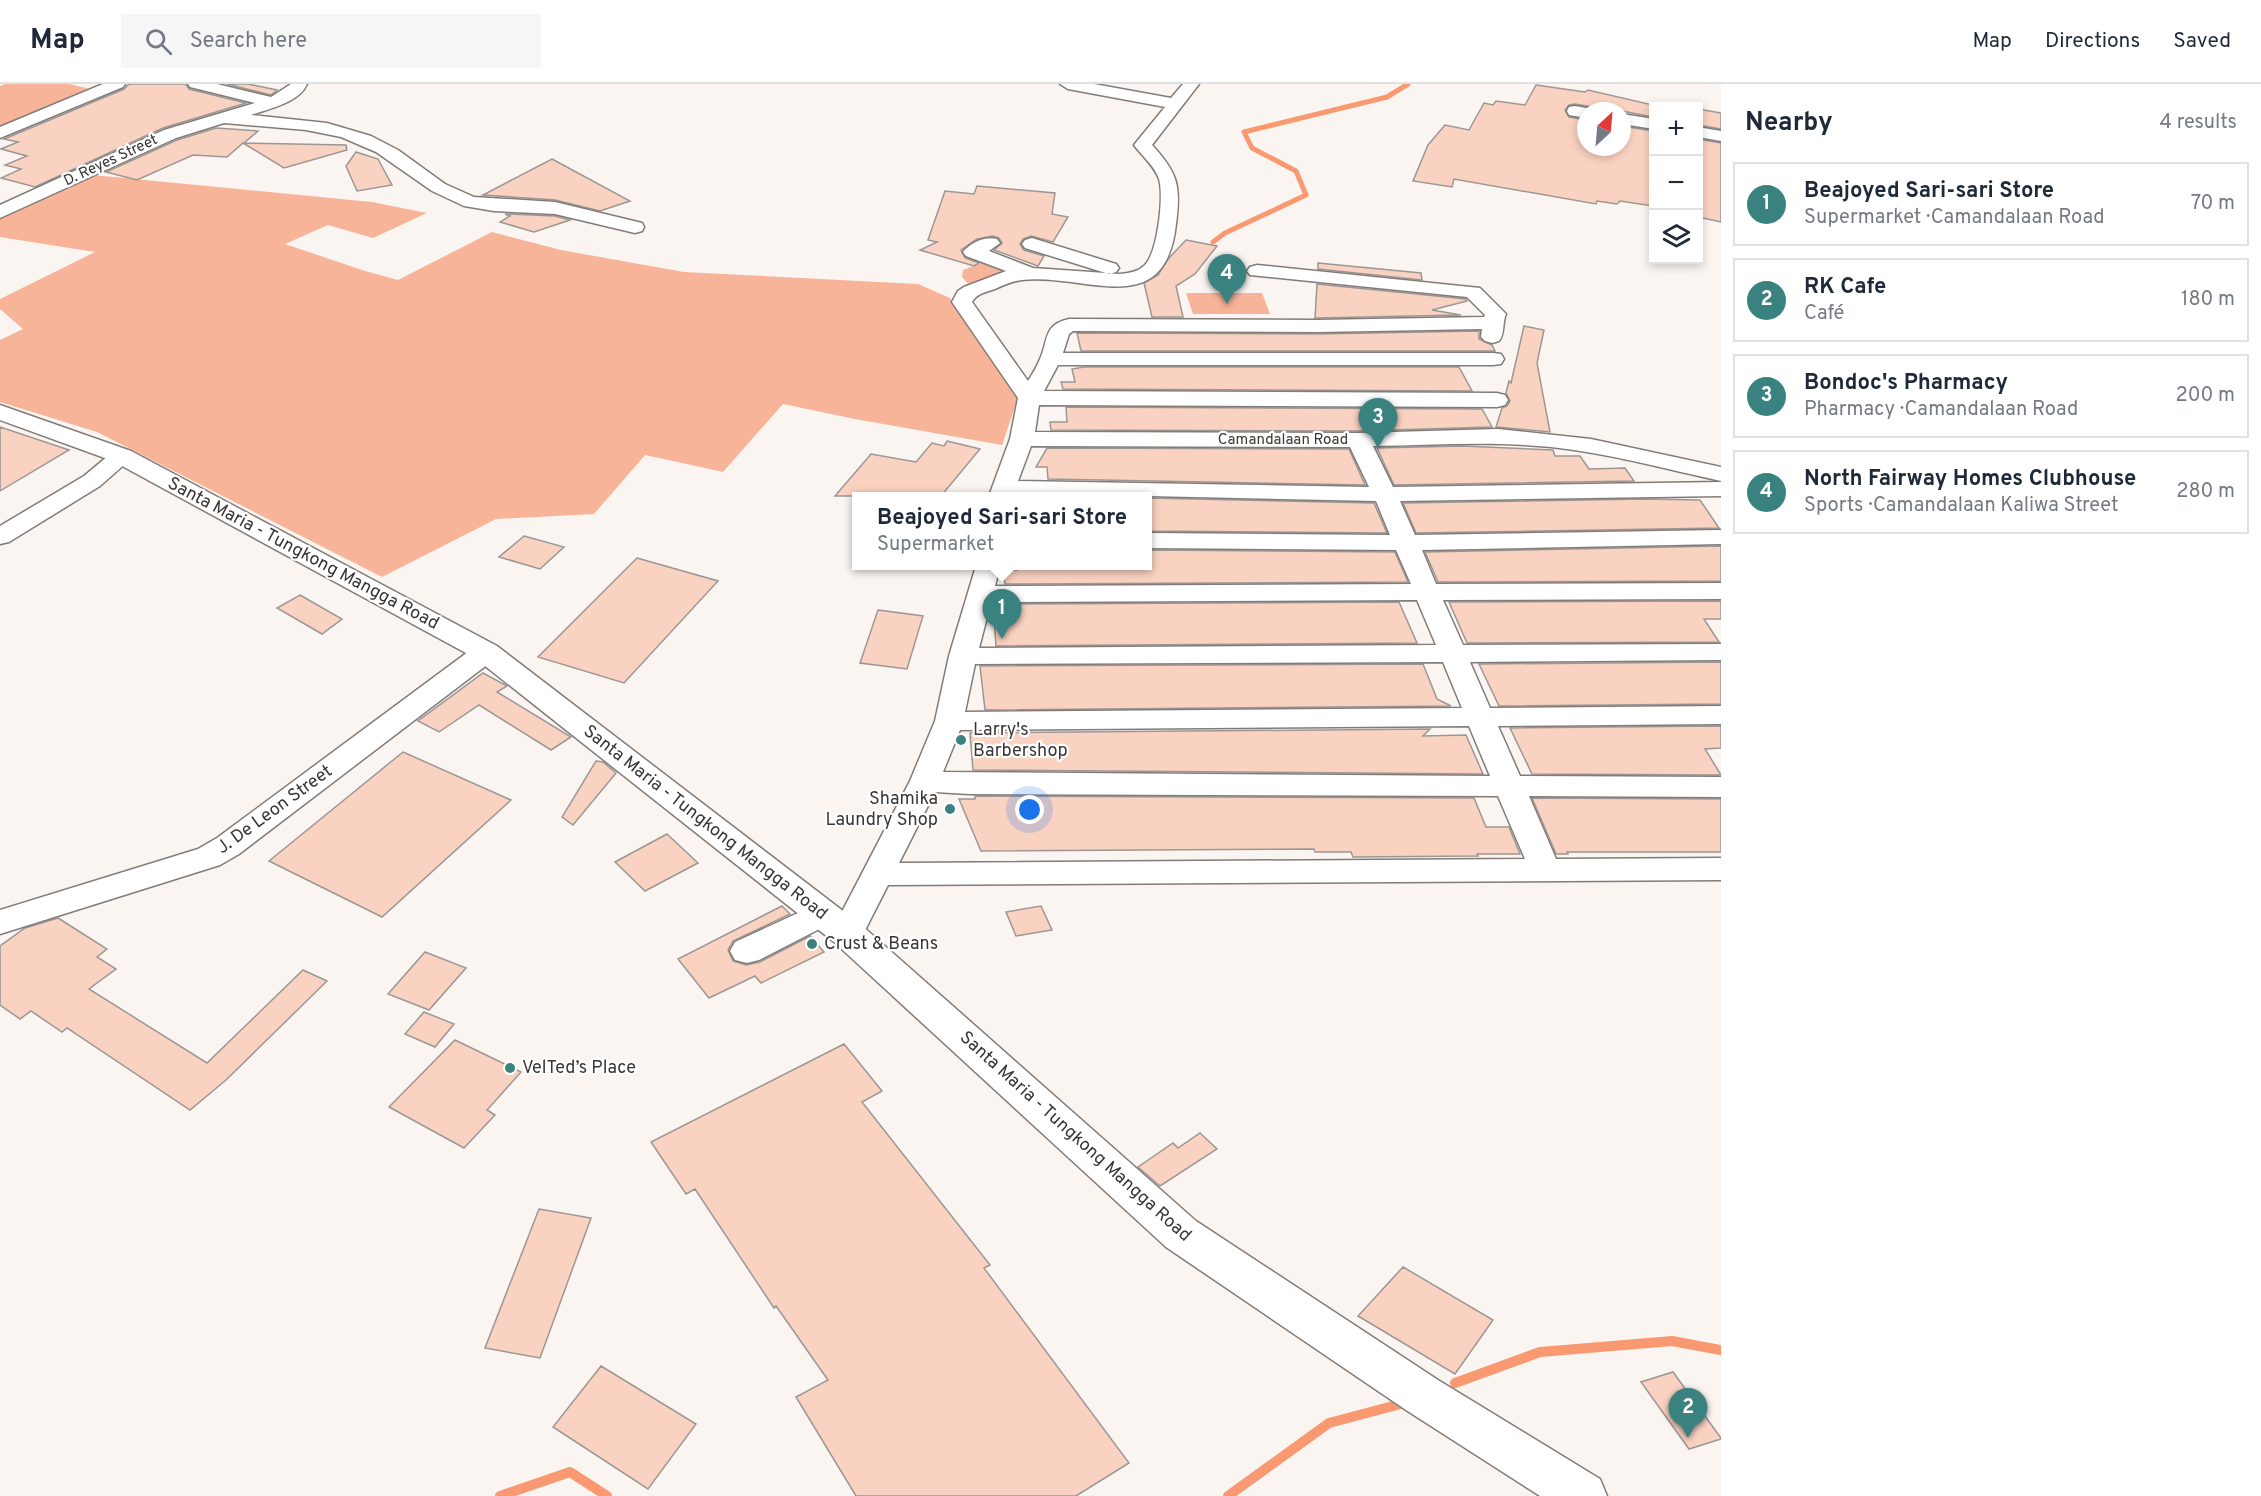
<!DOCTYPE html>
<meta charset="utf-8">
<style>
:root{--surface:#fff;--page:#f6f6f7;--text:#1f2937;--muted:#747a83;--line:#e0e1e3;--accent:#3a8280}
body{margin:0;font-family:Overpass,sans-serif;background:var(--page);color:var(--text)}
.controls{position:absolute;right:18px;top:18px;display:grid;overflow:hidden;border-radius:0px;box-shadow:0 3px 9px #0003}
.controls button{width:54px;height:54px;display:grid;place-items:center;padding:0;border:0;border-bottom:2px solid var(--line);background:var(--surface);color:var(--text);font:30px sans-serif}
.compass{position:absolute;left:1577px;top:18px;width:54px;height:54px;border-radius:50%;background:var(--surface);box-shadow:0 3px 9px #0003;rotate:26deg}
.you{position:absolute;left:1030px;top:726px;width:21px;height:21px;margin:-15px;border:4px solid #fff;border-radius:50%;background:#1a73e8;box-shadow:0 0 0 9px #1a73e833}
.badge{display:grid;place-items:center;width:39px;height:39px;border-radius:50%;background:var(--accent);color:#fff;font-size:20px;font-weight:700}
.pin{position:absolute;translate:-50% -50px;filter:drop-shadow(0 2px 3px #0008)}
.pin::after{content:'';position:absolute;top:32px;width:21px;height:18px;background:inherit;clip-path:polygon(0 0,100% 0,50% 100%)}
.popup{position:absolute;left:852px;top:408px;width:300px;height:78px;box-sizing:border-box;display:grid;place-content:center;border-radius:0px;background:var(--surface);filter:drop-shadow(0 2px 4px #0005);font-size:20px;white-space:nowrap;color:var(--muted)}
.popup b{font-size:22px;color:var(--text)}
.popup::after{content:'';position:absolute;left:50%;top:100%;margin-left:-12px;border:12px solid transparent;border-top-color:var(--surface)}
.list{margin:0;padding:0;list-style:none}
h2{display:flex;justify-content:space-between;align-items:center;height:78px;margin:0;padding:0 24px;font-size:26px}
h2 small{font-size:20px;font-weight:400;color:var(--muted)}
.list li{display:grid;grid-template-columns:39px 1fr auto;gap:18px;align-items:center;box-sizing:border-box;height:84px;margin:0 12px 12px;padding:0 12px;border:2px solid var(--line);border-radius:0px}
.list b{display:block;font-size:22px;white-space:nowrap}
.list p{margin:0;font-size:20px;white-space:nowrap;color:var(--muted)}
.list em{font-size:20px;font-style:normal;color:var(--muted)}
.icon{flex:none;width:33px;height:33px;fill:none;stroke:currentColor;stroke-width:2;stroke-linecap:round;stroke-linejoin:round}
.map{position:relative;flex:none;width:1721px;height:1412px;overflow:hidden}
header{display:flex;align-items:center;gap:36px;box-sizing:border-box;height:84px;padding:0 30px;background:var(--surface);border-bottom:2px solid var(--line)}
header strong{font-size:28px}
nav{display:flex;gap:33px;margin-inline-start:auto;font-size:21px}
.search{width:420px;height:54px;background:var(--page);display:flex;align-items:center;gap:15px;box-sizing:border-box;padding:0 21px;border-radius:0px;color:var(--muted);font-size:22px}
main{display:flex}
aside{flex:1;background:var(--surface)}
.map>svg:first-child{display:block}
</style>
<header>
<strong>Map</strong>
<div class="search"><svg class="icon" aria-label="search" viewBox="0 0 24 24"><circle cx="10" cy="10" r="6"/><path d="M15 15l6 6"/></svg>Search here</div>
<nav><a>Map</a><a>Directions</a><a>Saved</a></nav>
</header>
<main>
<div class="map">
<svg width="1721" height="1412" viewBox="0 0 1721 1412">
<rect width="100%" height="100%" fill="#fbf5f2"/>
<path fill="#f7b499" d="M5,0H69L90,5L0,42V2Z
M93,91L372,118L427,129L373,154L328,141L285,160L365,187L398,196L492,148L561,166L684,188L918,200L950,214L1018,314L1002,361L855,335L783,320L723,388L645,371L594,430L496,435L382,493L97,348L0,318V256L23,245L0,225V215L95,168L0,153V131Z
M986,177L1011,186L971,203L962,193L963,186Z
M1186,209H1262L1270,230H1193Z"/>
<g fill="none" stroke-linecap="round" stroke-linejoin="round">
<path stroke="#f99971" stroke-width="5" d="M1213,158L1225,149L1306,111L1296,87L1252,64L1244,48L1387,13L1408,0"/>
<path stroke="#f99971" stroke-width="10" d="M1455,1299L1540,1268L1672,1257L1721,1266
M500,1412L570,1388L607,1412
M1228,1412L1329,1339L1408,1318"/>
</g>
<path fill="#fad2c1" stroke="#9c9794" stroke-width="1.5" d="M129,0H186L189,5L246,19L163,44L35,103L1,94L21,85L5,81L27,72L1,65L18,58L4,55L124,5Z
M227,0H248L277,6L271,11Z
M1536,1L1585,8L1588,6L1653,21V33L1622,27H1595L1592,23L1575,20L1569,21L1565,26L1569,33L1586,36V63H1622V42L1653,47V122L1620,117L1617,120L1597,117L1596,120L1454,95L1452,103L1413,97L1428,61L1445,41L1469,46L1484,19L1493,21L1496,17L1525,21Z
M1698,25L1721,29V45L1698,41Z
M216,44L258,47L244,59L346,61L347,66L284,84L243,59L227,73L193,71L137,96L106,88L177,56Z
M1698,55L1721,59V138L1698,133Z
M356,68L378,75L392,101L357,107L346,82Z
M552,75L630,117L600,127L555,116L483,111Z
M977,102L1055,109L1052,130L1068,133L1053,158L1031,152L1023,155L1020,160L1024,166L1044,172L1038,182L994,166L1002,159L999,154L993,152L977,155L961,166L965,174L979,179L974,182L920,166L937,158L928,156L945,107L974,110Z
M505,130L555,132L570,136L534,148L500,138L510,132Z
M1186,156L1217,162L1195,190L1176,202L1183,233H1152L1144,199L1158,191L1169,174Z
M1318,179L1421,189L1422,196L1318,185Z
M1317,200L1466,215L1467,217L1432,226L1461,231L1315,234Z
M1524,242L1544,246L1537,279L1550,348L1496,343L1502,324L1507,322L1510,317L1506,309L1509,297L1511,299Z
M1479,247V255L1492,261L1495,267H1081L1077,249L1318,250Z
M1084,283H1459L1472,307L1063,305L1061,298H1075L1072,285Z
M1066,323L1482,325L1492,343L1358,347L1051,346L1050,338H1067Z
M0,343L69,366L0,407Z
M947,357L980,365L941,412H835L871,370L916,378L932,359L944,362Z
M1462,362L1553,366L1555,372H1580L1589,385L1625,384L1634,397L1394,401L1377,364Z
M1047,364L1349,365L1365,401L1048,395L1047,383H1036Z
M1148,414L1374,419L1387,449L1148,447Z
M1647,415L1700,416L1719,444L1416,449L1403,419Z
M524,452L564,463L540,485L499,473Z
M1721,462V497L1438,498L1425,468Z
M1148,466L1395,468L1408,498L1005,500L1003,486H1017L1016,482H1148Z
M637,474L718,497L624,599L538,573Z
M300,511L342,535L322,550L277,524Z
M1721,517V535H1704L1719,558L1467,559L1449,518Z
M1399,518L1417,559L996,562L993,523H1008V520Z
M878,526L923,532L907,585L860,579Z
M1721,578V620L1499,622L1479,580Z
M1423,580L1437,615L1451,622L985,626L980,582Z
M483,589L507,602L497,608L571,653L551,666L479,621L439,648L418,637Z
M1721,642V664L1705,665L1721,691L1532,690L1510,644Z
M1430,645L1423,652L1466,651L1483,690L973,686L970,649Z
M403,668L511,716L382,833L269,777Z
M596,677L603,678L616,689L573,741L562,733Z
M975,712L1474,714L1486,743H1509L1520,770H1477L1478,772L1353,773L1351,768H1315L1314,765L981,767L959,715H975Z
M1532,714L1721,715V768H1567L1568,770H1556Z
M667,750L698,779L645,807L615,778Z
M782,822L790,830L733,857L728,866L733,877L746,881L760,878L810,852L824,868L761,899L755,892L709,914L678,875Z
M1041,822L1052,846L1016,852L1006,828Z
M58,834L107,865L97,873L116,885L89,905L207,979L303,886L327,897L226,996L190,1026L67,944L62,948L31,927L20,935L0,921V862L25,844Z
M425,868L466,884L429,926L388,910Z
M424,928L454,940L435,963L405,950Z
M455,956L521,988L487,1026L495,1031L464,1064L389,1023Z
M844,960L882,1007L862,1018L990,1181L984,1184L1129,1379L1076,1412H856L796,1313L828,1296L776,1222L774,1224L695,1105L686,1110L651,1058Z
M1200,1049L1217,1065L1160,1102L1138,1083L1173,1059L1178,1064Z
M539,1125L591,1134L540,1274L485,1264Z
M1403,1183L1493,1236L1455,1290L1358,1232Z
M601,1282L696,1340L648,1405L553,1343Z
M1673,1288L1721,1354V1355L1689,1365L1641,1298Z"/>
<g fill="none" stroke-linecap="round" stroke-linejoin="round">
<g stroke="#817c79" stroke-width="3">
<path id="minor" d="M103,0H125L123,3L0,54V43Z
M188,0H217L271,13L291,0H307C299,19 268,25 251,31L327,39L371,52L398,66L445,100L474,113L555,118L642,139L644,143L642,147L635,149L555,130L494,127L464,122L432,107L376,68L341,53L306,46L224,39L176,54L0,134V121L164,46L255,19L190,3Z
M1060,0H1094L1171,14L1183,0H1199L1152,61C1178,89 1181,102 1176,140C1165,239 1086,189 1022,196C1012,197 1004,201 995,205C987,208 977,209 972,218L1028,297C1032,290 1037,283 1040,275C1049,255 1043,241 1069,235L1318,236L1484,233L1485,231L1467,213L1250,191L1247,187L1250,183L1257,181L1480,204L1506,230C1502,239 1505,250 1499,257L1492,259L1485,257L1481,253L1482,245L1318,248L1073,247L1069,250L1063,269H1493L1501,270L1504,275L1501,280L1493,281H1058L1044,307L1497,309L1505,311L1508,316L1505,321L1497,323L1039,321L1035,348L1358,349L1498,345L1591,355L1721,383V397C1665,385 1608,369 1551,363C1492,357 1432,361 1373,362L1393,403L1721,398V412L1400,417L1415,451L1721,446V460L1422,466L1436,500L1721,499V515L1443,516L1463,561L1721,560V576L1470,578L1490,624L1721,622V640L1498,642L1520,692L1721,693V713L1529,712L1556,775L1721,774V796L888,801L859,858L847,861L835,858L831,849L910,697L935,637L949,572L976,482H1000L995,502L1411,500L1396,466L1148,464V449L1390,451L1376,417L1148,412H989L1010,355L1018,314L952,218L958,207L964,203L1006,187L966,172L963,168C970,159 985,152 997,155L1000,159L989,167L1033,184L1120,190C1129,189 1138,188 1145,181C1158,167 1164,112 1159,95C1154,81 1142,72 1134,61L1165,23L1068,5ZM1031,362L1350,363L1369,403L1018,397ZM1417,516L1436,561L979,564L991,518ZM1443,578L1462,624L965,628L975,580ZM1469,642L1490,692L943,688L960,646ZM935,708L969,710L1498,712L1525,775L899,779Z
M1575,22L1592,25L1593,27H1586V34L1569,31L1567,27L1569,23Z
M1622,30L1654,35V45L1622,40Z
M1698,43L1721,47V57L1698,53Z
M1032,154L1116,180L1119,184L1116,188L1109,190L1025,164L1022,160L1025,156Z
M122,365L130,367L134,372L100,402L9,458L0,460V442L84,392L114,367Z
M486,560L496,562L500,568L496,574L239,770L220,781L0,850V826L198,765L217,754L476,562Z
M822,818L833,822L838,830L833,838L759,876L747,879L735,876L730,867L735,858Z"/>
</g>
<g stroke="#817c79" stroke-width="3">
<path id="major" d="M0,321L131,367L497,562L860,840L1196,1137L1438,1296L1600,1395L1607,1412H1540L1406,1326L1166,1163L834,858L475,574L113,377L0,336Z"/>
</g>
<use href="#minor" fill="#fff" fill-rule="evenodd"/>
<use href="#major" fill="#fff" fill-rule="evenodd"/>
</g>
<g fill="#3a8280" stroke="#fff" stroke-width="2">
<circle cx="961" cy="656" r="6"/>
<circle cx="950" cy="725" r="6"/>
<circle cx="812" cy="860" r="6"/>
<circle cx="510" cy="984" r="6"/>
</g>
<g text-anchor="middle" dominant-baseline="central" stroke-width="4.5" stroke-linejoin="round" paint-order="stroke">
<g font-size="15" fill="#393635" stroke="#fff">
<text transform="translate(111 77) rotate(-25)">D. Reyes Street</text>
<text x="1283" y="356">Camandalaan Road</text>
</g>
<g font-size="18" fill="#393635" stroke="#fff">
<text transform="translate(303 470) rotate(28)">Santa Maria - Tungkong Mangga Road</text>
<text transform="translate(275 726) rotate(-36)">J. De Leon Street</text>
<text transform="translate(705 739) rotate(38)">Santa Maria - Tungkong Mangga Road</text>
<text transform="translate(1075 1053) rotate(42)">Santa Maria - Tungkong Mangga Road</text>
</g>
<g font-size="18" fill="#393635" stroke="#fff" text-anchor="start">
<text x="973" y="646">Larry's<tspan x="973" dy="21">Barbershop</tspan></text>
<text x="938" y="715" text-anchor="end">Shamika<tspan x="938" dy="21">Laundry Shop</tspan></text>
<text x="824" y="860">Crust &amp; Beans</text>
<text x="522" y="984">VelTed’s Place</text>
</g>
</g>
</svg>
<div class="controls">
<button>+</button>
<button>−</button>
<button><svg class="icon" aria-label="layers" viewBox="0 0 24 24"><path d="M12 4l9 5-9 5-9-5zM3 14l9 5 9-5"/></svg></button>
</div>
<svg class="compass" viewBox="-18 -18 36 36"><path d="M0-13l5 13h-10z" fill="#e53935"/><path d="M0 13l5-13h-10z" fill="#747a83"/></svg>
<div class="you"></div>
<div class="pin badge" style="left:1002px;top:555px">1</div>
<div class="popup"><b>Beajoyed Sari-sari Store</b>Supermarket</div>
<div class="pin badge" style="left:1688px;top:1354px">2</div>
<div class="pin badge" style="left:1378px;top:364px">3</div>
<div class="pin badge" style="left:1227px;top:220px">4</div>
</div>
<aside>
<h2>Nearby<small>4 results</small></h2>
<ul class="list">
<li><span class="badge">1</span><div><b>Beajoyed Sari-sari Store</b><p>Supermarket · Camandalaan Road</p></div><em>70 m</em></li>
<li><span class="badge">2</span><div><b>RK Cafe</b><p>Café</p></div><em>180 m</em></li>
<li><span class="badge">3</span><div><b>Bondoc's Pharmacy</b><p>Pharmacy · Camandalaan Road</p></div><em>200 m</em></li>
<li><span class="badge">4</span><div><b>North Fairway Homes Clubhouse</b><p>Sports · Camandalaan Kaliwa Street</p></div><em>280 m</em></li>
</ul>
</aside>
</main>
